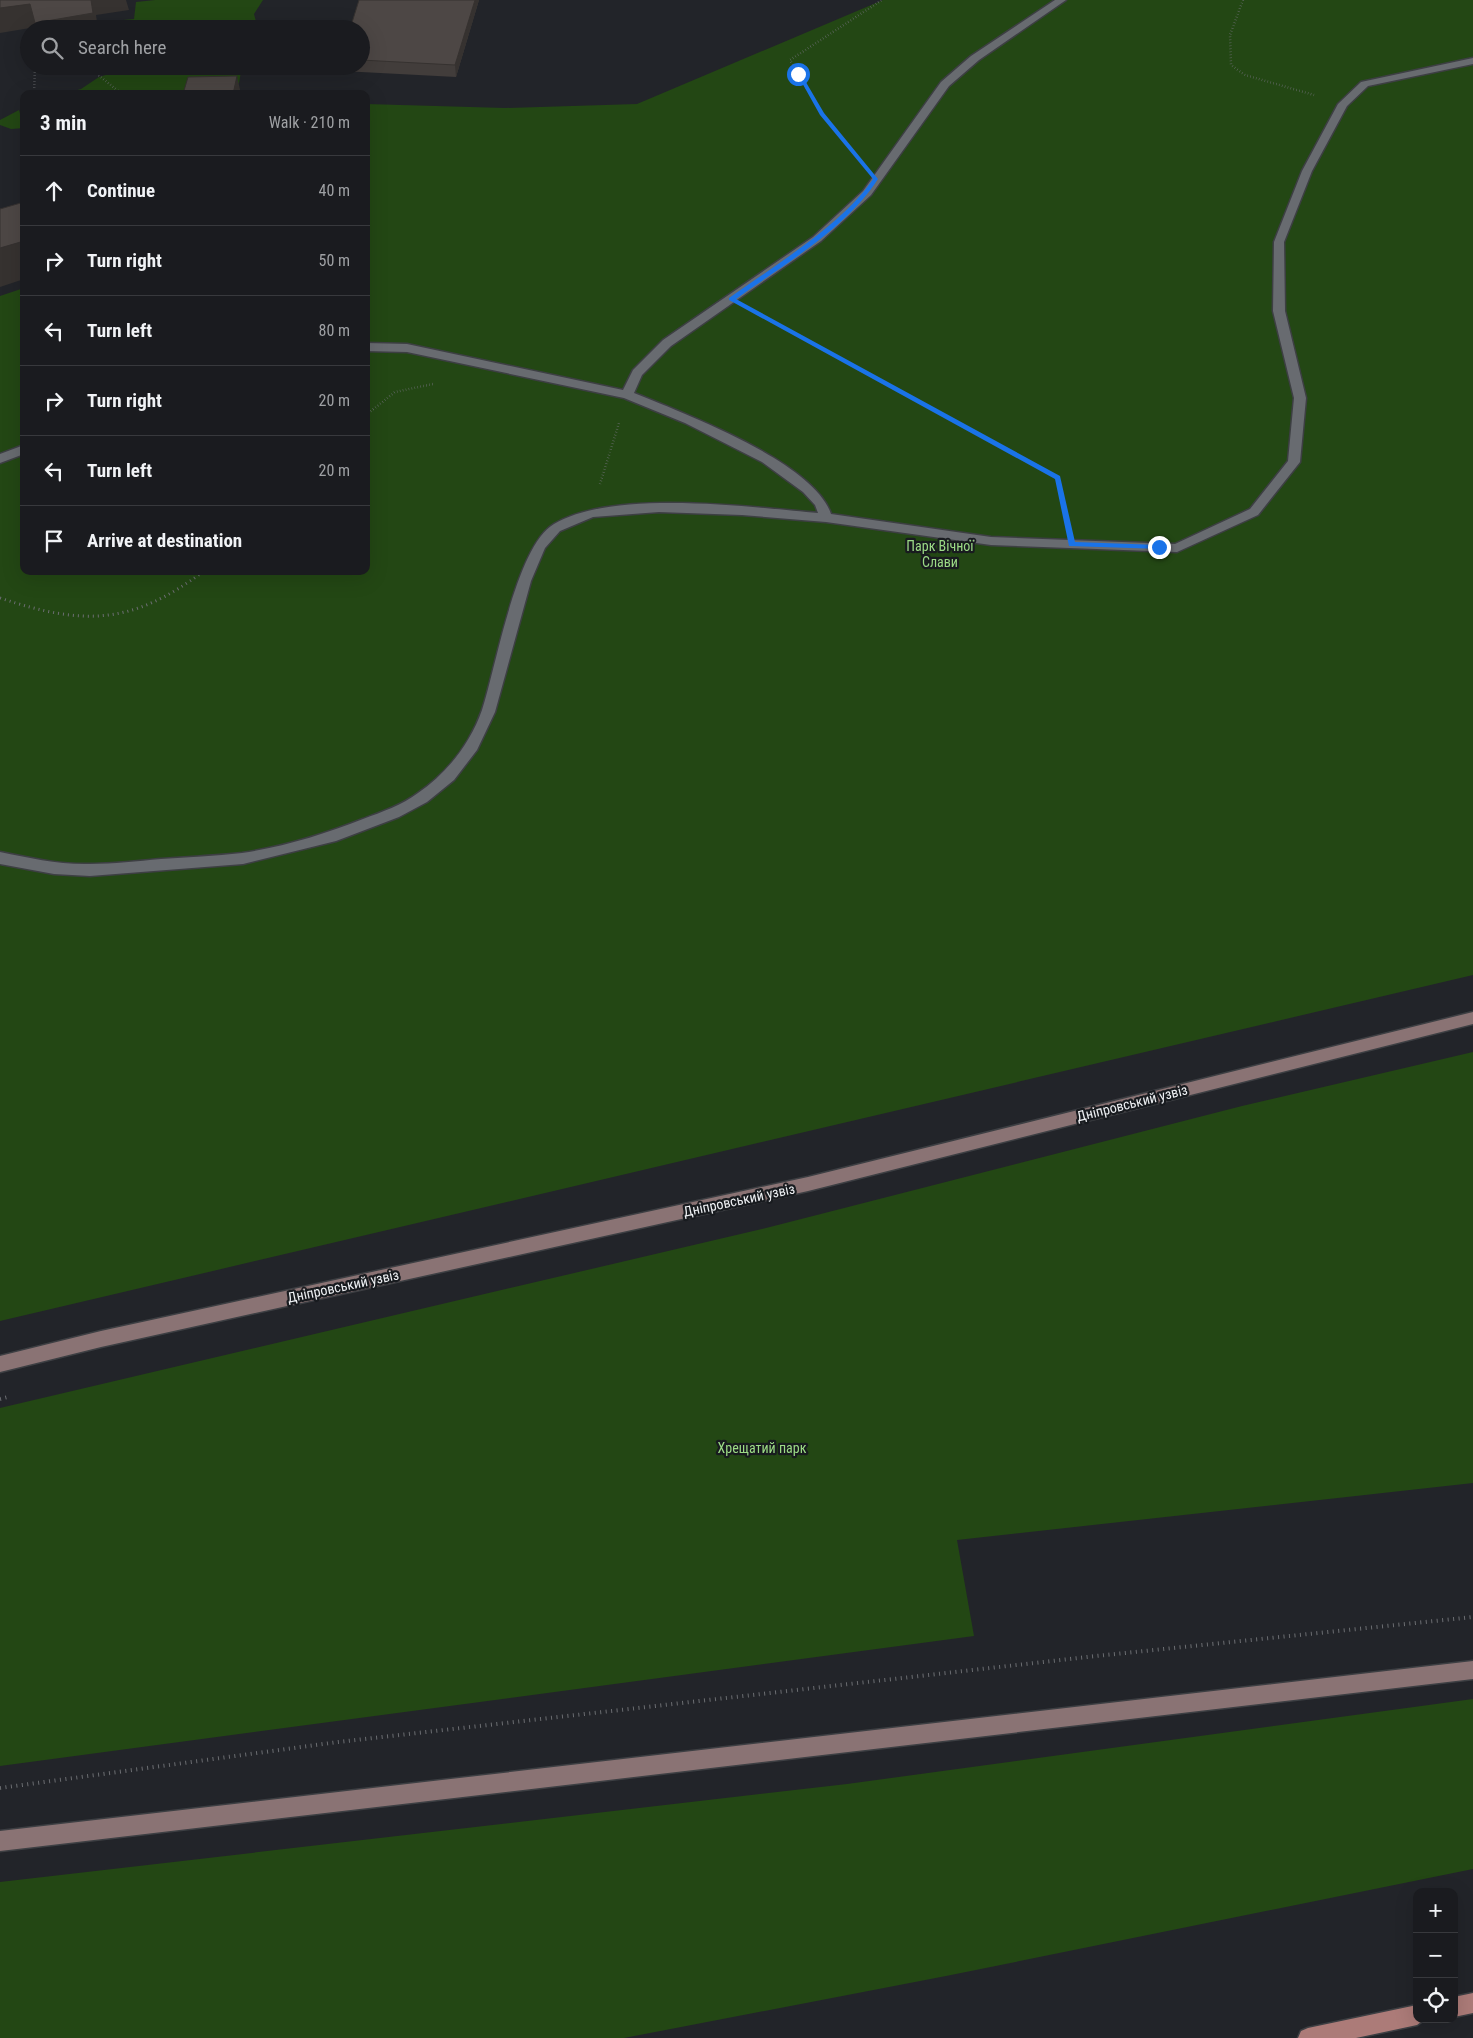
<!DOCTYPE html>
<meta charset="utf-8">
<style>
:root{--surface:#1a1b1f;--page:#27282c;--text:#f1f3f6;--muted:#9fa1a4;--line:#38393d}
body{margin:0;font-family:"Roboto Condensed",sans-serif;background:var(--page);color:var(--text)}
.controls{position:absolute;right:15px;bottom:15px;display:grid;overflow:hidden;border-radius:10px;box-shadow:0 5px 20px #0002}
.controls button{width:45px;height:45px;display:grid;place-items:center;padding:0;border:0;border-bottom:1px solid var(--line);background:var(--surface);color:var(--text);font:25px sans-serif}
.stop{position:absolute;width:15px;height:15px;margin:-11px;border:4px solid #1a73e8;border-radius:50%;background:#fff}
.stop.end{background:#1a73e8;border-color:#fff;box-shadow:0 1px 5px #0008}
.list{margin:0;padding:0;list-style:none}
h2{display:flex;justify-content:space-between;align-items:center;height:65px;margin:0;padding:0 20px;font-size:21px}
h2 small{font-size:16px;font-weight:400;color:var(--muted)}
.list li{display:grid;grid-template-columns:32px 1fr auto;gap:15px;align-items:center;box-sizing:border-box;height:70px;padding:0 20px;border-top:1px solid var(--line)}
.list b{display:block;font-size:19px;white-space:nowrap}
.list em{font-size:16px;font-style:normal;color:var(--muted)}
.icon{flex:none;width:28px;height:28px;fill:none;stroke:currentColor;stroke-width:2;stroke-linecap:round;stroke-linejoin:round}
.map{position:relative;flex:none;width:1473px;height:2038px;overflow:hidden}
.search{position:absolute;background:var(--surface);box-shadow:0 5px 20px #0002;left:20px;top:20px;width:350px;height:55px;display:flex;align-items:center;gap:12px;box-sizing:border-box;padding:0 18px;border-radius:28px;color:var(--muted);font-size:19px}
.panel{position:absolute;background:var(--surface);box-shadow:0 5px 20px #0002;left:20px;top:90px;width:350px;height:485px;border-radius:10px}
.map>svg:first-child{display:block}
</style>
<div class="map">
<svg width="1473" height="2038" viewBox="0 0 1473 2038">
<rect width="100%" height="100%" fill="#222429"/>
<path fill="#234714" d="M155,0H263L254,14L258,29H114L112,21L134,19L136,2Z
M883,0H1473V975L0,1321V296L24,288V571H366V104L505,108L637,104Z
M111,66H242L239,83L224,94H63L81,89L99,77L116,72Z
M19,110L24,128L11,129L0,125V120Z
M1473,1052V1483L957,1540L974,1636L0,1766V1408L770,1227L1242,1106Z
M1473,1699V1869L946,1976L624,2038H0V1882L847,1784Z"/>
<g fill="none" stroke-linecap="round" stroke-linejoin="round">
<g stroke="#3d3f43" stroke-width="3">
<path id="lane" d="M1055,0H1066L979,60L949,86L871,195L821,241L671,346L642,375L634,393C683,413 814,462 831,514L991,537L1175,544L1250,509L1288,461L1294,398L1273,311L1274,242L1302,171L1338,104L1361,82L1473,58V64L1368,86L1347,106L1312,171L1284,242L1285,311L1306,398L1300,462L1258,515L1177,552L991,545L826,522L742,515L659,512L593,517L560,531L545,548L531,581L495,712L477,750L454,780L427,802L399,817L336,841L243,864L90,876L54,874L0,864V852C30,858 60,865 90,864C114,864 137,861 161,859C188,857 215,856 242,853C283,847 325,834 363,819C382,812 402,805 418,793C447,773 470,744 482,710C496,668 516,546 554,524C613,489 750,507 818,513L815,505L803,492L762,462L685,423L624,398L407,352L366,351V343L407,344L623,390L633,370L663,340L813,237L863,191L941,82L971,56Z
M24,445V454L0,463V454Z"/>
</g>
<g stroke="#3d3f43" stroke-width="3">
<path id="secondary" d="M1473,1012V1024L808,1191L101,1347L0,1372V1356L101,1331L808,1177Z
M1473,1661V1679L0,1851V1831Z"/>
</g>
<g stroke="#3d3f43" stroke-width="3">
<path id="primary" d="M1473,1993V2013L1454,2017V1997Z
M1417,2005V2019H1425L1417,2025L1356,2038H1298L1301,2031L1308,2028Z"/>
</g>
<path stroke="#6c6e72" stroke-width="2.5" stroke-dasharray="0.5 2.5" stroke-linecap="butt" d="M1243,0L1230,35L1231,65L1245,75L1314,95
M87,66L122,94
M34,94L35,67
M858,158L822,114L790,60L882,0
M758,314L1058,477L1066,517
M366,415L395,392L433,384
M600,484L619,423"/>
<path stroke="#6c6e72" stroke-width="3" stroke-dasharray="1 4" stroke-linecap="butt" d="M0,598C84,626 132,625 204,571"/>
<path stroke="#6c6e72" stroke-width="4" stroke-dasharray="1 4.5" stroke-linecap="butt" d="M0,1399L8,1397
M0,1788L338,1742L1096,1656L1473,1617"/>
<use href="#lane" fill="#686b70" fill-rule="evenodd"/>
<use href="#secondary" fill="#8a7374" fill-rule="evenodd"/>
<use href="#primary" fill="#ac7b78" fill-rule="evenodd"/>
</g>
<path fill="#423d3b" d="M359,0H479L456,77L342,71L341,66H361V29Z"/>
<path fill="#363230" d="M91,0H126L129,10L96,15L98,29H37L36,27L0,33V8L30,4Z
M475,0H479L456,77L455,65Z
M237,76L241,94H233Z
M24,241V279L0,287V248Z"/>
<path fill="#4d4745" stroke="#363230" d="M0,0H91L93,13L35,23L30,4L0,8Z
M359,0H475L455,65L361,60V29H350Z
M237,76L233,94H183L188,77Z
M24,202V241L0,248V209Z"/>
<path fill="#1a73e8" d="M796,72H800L824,113L878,179C846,229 783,265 736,299L1060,476L1075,542L1159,545L1162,549L1069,546L1055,479L729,300V298C774,266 843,224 873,179L820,115Z"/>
<g text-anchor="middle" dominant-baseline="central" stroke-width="4.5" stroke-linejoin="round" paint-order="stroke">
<g font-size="14" fill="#9cdb86" stroke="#181b1f">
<text x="940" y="546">Парк Вічної<tspan x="940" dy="16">Слави</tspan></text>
<text x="762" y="1448">Хрещатий парк</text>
</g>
<g font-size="14" fill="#eef0f3" stroke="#181b1f">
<text transform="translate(1132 1103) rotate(-14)">Дніпровський узвіз</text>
<text transform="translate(739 1200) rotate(-12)">Дніпровський узвіз</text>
<text transform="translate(343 1286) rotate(-12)">Дніпровський узвіз</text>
</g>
</g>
</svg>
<div class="controls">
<button>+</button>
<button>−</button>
<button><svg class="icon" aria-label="locate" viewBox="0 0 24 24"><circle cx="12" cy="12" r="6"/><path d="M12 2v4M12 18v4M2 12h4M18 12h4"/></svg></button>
</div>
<div class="stop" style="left:798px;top:74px"></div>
<div class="stop end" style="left:1159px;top:547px"></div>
<div class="search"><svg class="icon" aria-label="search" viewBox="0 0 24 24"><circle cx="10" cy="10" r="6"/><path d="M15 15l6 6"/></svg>Search here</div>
<section class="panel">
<h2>3 min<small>Walk · 210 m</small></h2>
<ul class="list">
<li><svg class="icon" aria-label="ahead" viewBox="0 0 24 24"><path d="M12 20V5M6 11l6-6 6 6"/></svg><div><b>Continue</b></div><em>40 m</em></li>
<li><svg class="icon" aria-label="right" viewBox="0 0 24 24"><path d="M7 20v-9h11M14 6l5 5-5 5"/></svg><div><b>Turn right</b></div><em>50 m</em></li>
<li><svg class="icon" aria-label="left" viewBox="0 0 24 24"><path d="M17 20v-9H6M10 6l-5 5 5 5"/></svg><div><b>Turn left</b></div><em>80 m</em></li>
<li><svg class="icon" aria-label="right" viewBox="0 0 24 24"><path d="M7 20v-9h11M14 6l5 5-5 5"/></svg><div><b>Turn right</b></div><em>20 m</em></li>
<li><svg class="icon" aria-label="left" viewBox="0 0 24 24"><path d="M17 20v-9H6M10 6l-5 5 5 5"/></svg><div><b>Turn left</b></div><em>20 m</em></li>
<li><svg class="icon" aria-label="arrive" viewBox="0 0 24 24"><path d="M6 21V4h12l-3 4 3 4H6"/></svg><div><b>Arrive at destination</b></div></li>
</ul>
</section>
</div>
